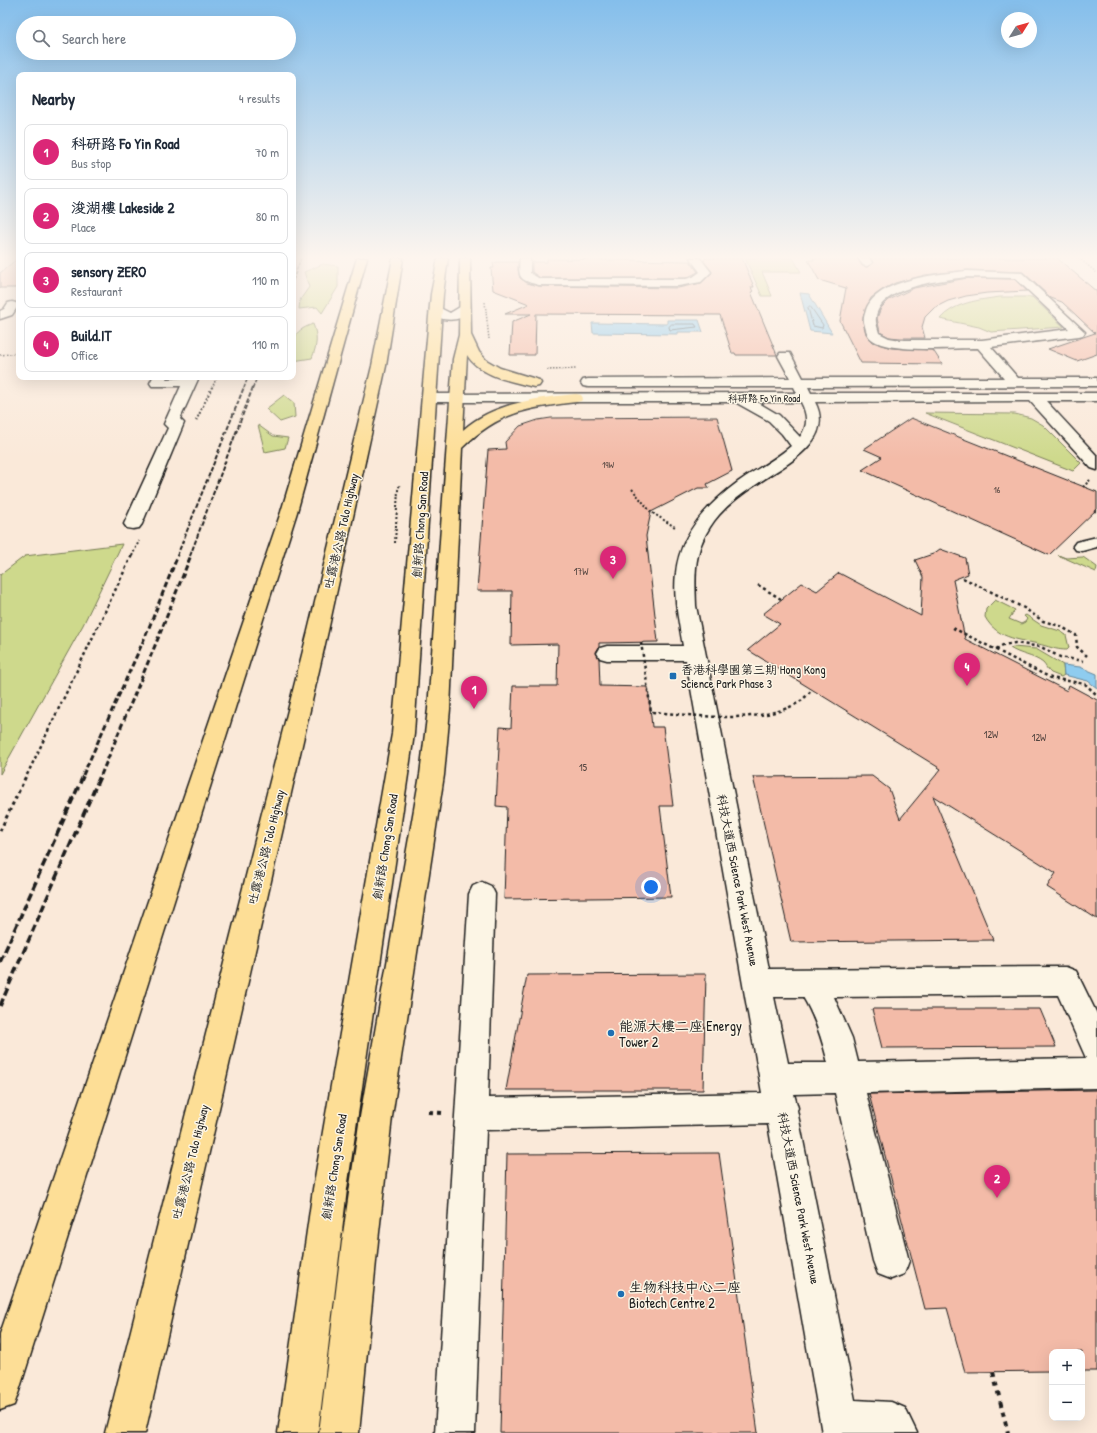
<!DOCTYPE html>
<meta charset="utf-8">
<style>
:root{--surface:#fff;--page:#f2f2f3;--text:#1f2937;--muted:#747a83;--line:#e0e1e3;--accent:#db2777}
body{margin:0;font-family:"Patrick Hand","LXGW WenKai TC",sans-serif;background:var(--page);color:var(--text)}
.controls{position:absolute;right:12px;bottom:12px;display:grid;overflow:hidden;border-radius:8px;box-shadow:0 4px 16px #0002}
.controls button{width:36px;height:36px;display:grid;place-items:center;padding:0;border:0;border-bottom:1px solid var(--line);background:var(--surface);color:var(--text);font:20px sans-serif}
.compass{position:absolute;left:1001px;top:12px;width:36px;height:36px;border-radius:50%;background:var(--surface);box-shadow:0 4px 16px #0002;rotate:53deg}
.you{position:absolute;left:651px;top:887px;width:14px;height:14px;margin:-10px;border:3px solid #fff;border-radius:50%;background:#1a73e8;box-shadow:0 0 0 6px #1a73e833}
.badge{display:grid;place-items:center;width:26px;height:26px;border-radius:50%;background:var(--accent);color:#fff;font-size:13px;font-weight:700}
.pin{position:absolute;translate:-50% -33px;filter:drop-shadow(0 1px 2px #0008)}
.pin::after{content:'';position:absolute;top:21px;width:14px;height:12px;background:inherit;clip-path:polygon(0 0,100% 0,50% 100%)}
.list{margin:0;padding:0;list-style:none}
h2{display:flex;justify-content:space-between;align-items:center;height:52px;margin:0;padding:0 16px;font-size:17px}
h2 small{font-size:13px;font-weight:400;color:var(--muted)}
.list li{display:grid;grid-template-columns:26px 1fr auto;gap:12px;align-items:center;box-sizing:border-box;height:56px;margin:0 8px 8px;padding:0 8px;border:1px solid var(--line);border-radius:8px}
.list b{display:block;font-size:15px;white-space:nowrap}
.list p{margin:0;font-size:13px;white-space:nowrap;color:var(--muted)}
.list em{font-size:13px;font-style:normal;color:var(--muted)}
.icon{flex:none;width:22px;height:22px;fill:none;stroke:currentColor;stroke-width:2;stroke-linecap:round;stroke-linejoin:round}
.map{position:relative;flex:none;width:1097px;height:1433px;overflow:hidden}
.search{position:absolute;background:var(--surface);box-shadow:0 4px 16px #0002;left:16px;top:16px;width:280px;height:44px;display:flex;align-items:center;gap:10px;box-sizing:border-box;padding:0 14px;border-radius:22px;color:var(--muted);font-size:15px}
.panel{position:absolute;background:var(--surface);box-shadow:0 4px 16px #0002;left:16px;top:72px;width:280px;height:308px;border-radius:8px}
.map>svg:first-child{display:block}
</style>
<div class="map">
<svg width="1097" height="1433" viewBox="0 0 1097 1433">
<rect width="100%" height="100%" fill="#fae9d9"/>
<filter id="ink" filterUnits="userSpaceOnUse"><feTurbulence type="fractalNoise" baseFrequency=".025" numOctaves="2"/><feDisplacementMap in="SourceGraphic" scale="8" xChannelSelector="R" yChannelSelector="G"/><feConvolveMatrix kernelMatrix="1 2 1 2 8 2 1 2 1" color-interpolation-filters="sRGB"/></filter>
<g filter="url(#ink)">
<path fill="#ced98c" stroke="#757a54" d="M745,258H793L801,272H762L772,296H762Z
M323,264L338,266V287L322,313L317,307L299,309L300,300L309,287L304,272Z
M1000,297H1032L1064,327L991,332L979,327L940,319C955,302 979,300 1000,297Z
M313,324C318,337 317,345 312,358L293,361C293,339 291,332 313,324Z
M284,395L294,403L295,417L280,422L266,409Z
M925,413L1015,414L1031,418L1043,425L1081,463L1073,471Z
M258,425L273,436L288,438L285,448L265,452Z
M122,544L83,625L0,774V575L25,556Z
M1058,555L1066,558L1083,557L1097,567L1096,572Z
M995,600L1015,610L1009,619L1021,624L1025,622L1027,619L1024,616L1026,615L1041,625L1060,631L1066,635L1069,648L1067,650C1058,650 1053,648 1046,646C1023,639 998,641 985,617L986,609Z
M1013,647L1036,649L1063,665L1064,675L1061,677L1051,673C1047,670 1046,666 1043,663C1033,655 1020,655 1010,648Z"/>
<path fill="#8fccef" stroke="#61869b" d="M800,293L809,294L832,333L810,331Z
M667,320H699L703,332H678V334L593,333L592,323L667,324Z
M1063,665L1080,667L1097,674V688L1088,681L1064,675Z"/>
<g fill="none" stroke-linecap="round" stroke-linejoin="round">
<path stroke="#4a6270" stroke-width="1" d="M810,306L823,325L822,328L813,326L808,308Z
M672,324H695L697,327L670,330L669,327Z"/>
</g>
<path fill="#f3bba8" stroke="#1c1c1c" d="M18,258H19V288H0V273Z
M705,258H742L754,287H751L753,292H751L777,355H736L735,353H732L720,315L536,314L535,355H510L512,322L531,314H505L529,304L493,290L491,268H494L493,263H496V262H518V270L520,278L527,283L539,286L678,288L701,283L712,273L704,261Z
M813,258H857L862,266L867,267L873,263L871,258H1057L1097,292V354L1077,361L1048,349L1095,333L1062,302L1051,298L1023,272L967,270L925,275L895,283L882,290L871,298L863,316V322L866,334L873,342L891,348L933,350L942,364L861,363L840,321L846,288L819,280L808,260H814Z
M547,259L690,261L698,272L686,278H540L532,272V262H547Z
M967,278L1014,279L1027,291L987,293L966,296L948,301L934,308L925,317L922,327L925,338H901L889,337L880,332L877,318L881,308L889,300L914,288Z
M717,417L732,471L707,484L709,488H698L651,512L646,536L658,642L599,643V647L596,652L599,659L600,686L648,687L652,727H663L673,806H660L671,897L504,899L507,807L496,806L500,727L511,728L513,686H557L558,644L511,645L512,591H477L488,450L506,449L505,442L520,426L538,420L551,418Z
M911,418L1097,492V509L1049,555L862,470L882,457L864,449Z
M940,549L965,558L968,574L953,580L965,639L1067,691L1069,685L1097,700V919L1047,887L1056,873L933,796L993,940L791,942L753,777L872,776L889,789L900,819L941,769L748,650L780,624L763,614L802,583L817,591L839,573L921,616L923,577L915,560L933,554Z
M706,974L703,1090H506L527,975Z
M872,1009H1040L1056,1047L882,1048Z
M1097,1090V1371H1082V1352H1052V1371L965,1372L947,1308L925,1309L869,1094Z
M719,1153L758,1433H500L507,1154Z"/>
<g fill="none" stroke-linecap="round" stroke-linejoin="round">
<g stroke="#1c1c1c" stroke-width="3">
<path id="minor" d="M520,258H530V273L540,279H686L693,277L700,272L690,258H700L711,272L701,282L678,286L539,285C519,280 518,278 520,258Z
M858,258H869L872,263L867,266L863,265Z
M967,271L1022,273L1085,332L1083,335L1079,336L991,347L1018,378H1097V386L808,387L811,393H1097V401H1046L1097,456V470L1091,468L1030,401L815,402C836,442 784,465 757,484C740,495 721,509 710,527C693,553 695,576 696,606L769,969L1066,967L1076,971L1097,1014V1088L866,1093L909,1261L904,1274L891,1279L878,1274L873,1261L835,1093L794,1094L798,1108L797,1110L855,1400L891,1402L905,1408L917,1433H822L768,1124L486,1130L475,1433H435L469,894L473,886L482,882L491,886L495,894L488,1098L762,1093L686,660H607L600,658L597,653L600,648L607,646H683C679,622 673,597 676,573C680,533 708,504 738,482C755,470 775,460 791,446L782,434L769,421L735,402H430L425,401L423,398L425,395L430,394L797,393L794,387H588L583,386L581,383L583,380L588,379L790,378L778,356L780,353H790L803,378H1004L978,348C952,348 905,352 881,344C868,339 867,335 864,322C863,318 865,314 866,310C877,279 939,274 967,271ZM967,277L1015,278L1069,329L982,340H901L889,338L879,333C878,329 875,322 876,318C879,286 943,280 967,277ZM757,402H801C807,414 809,425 800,437L779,415ZM1058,995L1086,1058L858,1062L852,1038L834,997ZM774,997H803C815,1017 822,1039 828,1063H788Z
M12,302L16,303L18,306L12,315L0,319V311L4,309L8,303Z
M436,306L450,313L460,307H468L470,310C461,323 439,323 430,310L432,307Z
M153,377H167L166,379L199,377L180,419L184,423L142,524L139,528L133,529L127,528L124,524L168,428L164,424L181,386H152L150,383Z
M1097,537V547L1082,551L1076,550L1073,546L1076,542Z"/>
</g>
<g stroke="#1c1c1c" stroke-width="3">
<path id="major" d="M438,258H448L443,294L414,734L347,1189L318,1433H278L313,1189L392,734L431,294Z
M460,258H470L471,335L479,352L486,360L500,368L539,380L541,383L539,386L534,387C511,381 481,377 467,355L463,430C493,403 537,398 576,394L581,395L583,398L581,401L576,402C527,408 498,412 462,448L450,709L444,775L392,1117L378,1241L359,1433H319L342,1241L360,1117L420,775L428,709L453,359L459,335Z"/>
</g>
<g stroke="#1c1c1c" stroke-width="3">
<path id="highway" d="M357,258H367L297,512L19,1391L14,1405L0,1410V1334L281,512Z
M393,258H403L386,366L328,631L145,1433H105L308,631L372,366Z"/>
</g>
<path stroke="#1c1c1c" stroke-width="1.5" stroke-dasharray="1.5 1.5" stroke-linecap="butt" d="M1079,258L1097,273
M485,302L489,339
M0,355L19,353
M547,370L577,369
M212,388L217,377"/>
<path stroke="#1c1c1c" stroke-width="2" stroke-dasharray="2 2" stroke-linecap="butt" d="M196,421L212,387
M1083,487L1090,480
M632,489L651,512L675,527
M1094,511L1097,512
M395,543L398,490L400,484
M132,556L139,541"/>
<path stroke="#1c1c1c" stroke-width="2.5" stroke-dasharray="3 3" stroke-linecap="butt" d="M963,578L1024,608L1043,621L1060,626L1076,635L1077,647L1087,656
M758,585L781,599
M953,628L1051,678L1085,684L1097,695
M996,649L1003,645L1015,643L1041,647L1060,657L1083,661
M27,775L132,555"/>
<path stroke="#1c1c1c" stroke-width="3" stroke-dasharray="3.5 3.5" stroke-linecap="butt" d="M0,831L27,774"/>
<path stroke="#1c1c1c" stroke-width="4" stroke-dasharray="5 5" stroke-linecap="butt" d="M428,1112L442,1113
M993,1372L1008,1433"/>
<use href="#minor" fill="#fcf5e5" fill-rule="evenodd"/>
<use href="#major" fill="#fdde96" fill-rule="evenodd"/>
<use href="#highway" fill="#fdde96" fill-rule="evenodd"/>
<path stroke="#1c1c1c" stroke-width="1.5" stroke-dasharray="3.5 1.5" stroke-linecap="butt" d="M293,260L294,258
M293,280L301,258
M244,388L248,377
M253,388L257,377"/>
<path stroke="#1c1c1c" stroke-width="2" stroke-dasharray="4.5 2" stroke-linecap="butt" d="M177,556L244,387
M190,556L253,387"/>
<path stroke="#1c1c1c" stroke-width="3" stroke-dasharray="5.5 3" stroke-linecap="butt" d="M83,775L146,635L178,555
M101,775L159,636L191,555"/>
<path stroke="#1c1c1c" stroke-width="3.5" stroke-dasharray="8 3.5" stroke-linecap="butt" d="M0,962L84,774
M0,1006L101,774"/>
<path stroke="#1c1c1c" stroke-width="2.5" stroke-dasharray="3 3" stroke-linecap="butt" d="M641,642L651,712C694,715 757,725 796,704C802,701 807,695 812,690"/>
</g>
</g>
<linearGradient id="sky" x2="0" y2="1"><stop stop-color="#84beeb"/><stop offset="0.56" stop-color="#fdf5ee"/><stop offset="1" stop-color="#fdf5ee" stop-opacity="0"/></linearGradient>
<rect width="1097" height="459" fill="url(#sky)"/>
<g fill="#1f6fb2" stroke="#fcf5e5" stroke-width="1.5">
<rect x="669" y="672" width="8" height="8" rx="2"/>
<circle cx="611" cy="1033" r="4"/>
<circle cx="621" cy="1294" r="4"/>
</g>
<g text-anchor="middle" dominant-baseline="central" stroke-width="3" stroke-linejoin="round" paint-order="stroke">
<g font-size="9" fill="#52443f">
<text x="608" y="465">19W</text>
<text x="997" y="490">16</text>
</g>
<g font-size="10" fill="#1c1c1c" stroke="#fcf5e5">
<text x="764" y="398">科研路 Fo Yin Road</text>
</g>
<g font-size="10" fill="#52443f">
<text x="581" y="571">17W</text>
<text x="991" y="734">12W</text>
<text x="1039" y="737">12W</text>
<text x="583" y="767">15</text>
</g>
<g font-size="12" fill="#1c1c1c" stroke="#fcf5e5">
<text transform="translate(420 525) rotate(-86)">創新路 Chong San Road</text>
<text transform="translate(341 531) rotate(-77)">吐露港公路 Tolo Highway</text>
<text transform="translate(266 847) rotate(-76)">吐露港公路 Tolo Highway</text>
<text transform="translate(385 847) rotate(-81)">創新路 Chong San Road</text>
<text transform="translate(738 880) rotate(79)">科技大道西 Science Park West Avenue</text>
<text transform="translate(190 1162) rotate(-76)">吐露港公路 Tolo Highway</text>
<text transform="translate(334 1167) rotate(-81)">創新路 Chong San Road</text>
<text transform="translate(799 1198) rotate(79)">科技大道西 Science Park West Avenue</text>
</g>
<g font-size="12" fill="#1c1c1c" stroke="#fcf5e5" text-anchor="start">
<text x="681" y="669">香港科學園第三期 Hong Kong<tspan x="681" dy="14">Science Park Phase 3</tspan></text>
</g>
<g font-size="14" fill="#1c1c1c" stroke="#fcf5e5" text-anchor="start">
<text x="619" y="1025">能源大樓二座 Energy<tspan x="619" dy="16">Tower 2</tspan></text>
<text x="629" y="1286">生物科技中心二座<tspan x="629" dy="16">Biotech Centre 2</tspan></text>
</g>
</g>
</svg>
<div class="controls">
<button>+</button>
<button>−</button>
</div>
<svg class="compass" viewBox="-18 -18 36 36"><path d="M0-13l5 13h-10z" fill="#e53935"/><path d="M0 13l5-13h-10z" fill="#747a83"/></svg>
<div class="you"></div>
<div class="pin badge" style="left:474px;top:709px">1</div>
<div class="pin badge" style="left:997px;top:1198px">2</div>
<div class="pin badge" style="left:613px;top:579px">3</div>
<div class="pin badge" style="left:967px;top:686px">4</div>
<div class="search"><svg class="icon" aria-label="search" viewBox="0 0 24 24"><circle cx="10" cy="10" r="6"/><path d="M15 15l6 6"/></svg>Search here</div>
<section class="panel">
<h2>Nearby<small>4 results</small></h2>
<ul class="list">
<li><span class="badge">1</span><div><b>科研路 Fo Yin Road</b><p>Bus stop</p></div><em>70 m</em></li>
<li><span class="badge">2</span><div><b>浚湖樓 Lakeside 2</b><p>Place</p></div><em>80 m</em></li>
<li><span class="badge">3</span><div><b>sensory ZERO</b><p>Restaurant</p></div><em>110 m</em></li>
<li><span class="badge">4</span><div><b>Build.IT</b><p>Office</p></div><em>110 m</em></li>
</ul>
</section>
</div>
